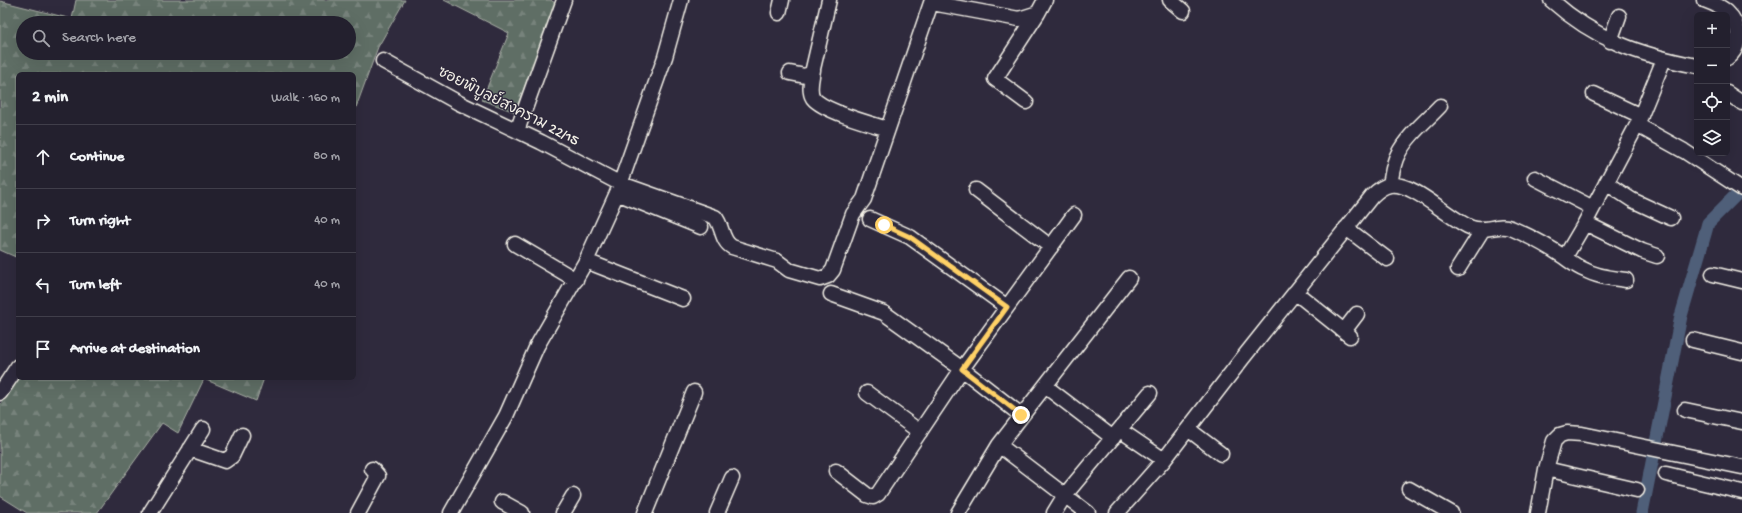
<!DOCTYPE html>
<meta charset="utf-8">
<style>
:root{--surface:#23202e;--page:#2f2d3a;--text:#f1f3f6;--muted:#a3a3aa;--line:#403e4a}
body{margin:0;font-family:"Gochi Hand","Playpen Sans Thai",sans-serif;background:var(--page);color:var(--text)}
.controls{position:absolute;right:12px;top:12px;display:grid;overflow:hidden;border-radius:6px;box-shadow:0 4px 16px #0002}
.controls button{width:36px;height:36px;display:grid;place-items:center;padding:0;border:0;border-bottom:1px solid var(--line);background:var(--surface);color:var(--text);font:20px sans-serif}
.stop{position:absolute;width:12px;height:12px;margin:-9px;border:3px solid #ffd166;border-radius:50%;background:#fff}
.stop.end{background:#ffd166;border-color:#fff;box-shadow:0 1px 4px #0008}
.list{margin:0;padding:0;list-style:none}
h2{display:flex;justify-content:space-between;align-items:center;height:52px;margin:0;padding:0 16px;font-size:17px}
h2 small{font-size:13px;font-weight:400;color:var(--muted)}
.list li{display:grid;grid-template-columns:26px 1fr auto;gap:12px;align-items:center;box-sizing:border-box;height:64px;padding:0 16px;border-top:1px solid var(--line)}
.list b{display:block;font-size:15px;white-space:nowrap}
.list em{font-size:13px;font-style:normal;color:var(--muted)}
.icon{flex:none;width:22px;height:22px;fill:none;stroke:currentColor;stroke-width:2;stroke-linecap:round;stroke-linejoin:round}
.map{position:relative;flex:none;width:1742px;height:513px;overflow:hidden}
.search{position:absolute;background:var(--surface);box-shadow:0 4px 16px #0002;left:16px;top:16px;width:340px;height:44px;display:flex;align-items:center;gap:10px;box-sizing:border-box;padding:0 14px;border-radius:22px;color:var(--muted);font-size:15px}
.panel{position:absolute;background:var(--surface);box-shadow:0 4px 16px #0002;left:16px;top:72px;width:340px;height:308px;border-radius:6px}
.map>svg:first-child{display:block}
</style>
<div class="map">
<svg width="1742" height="513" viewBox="0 0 1742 513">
<defs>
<pattern id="forest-firs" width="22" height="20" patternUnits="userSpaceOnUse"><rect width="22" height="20" fill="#5f6e65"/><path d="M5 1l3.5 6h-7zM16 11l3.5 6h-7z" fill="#77837b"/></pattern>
</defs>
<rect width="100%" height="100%" fill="#2f2a3d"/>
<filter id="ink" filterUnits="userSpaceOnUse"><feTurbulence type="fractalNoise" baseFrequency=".025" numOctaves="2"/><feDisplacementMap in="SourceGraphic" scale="8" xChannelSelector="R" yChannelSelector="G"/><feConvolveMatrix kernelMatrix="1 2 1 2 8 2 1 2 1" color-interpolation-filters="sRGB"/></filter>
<g filter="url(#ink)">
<path fill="url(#forest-firs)" stroke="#aab0a6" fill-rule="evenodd" d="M76,0H405L378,47L354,113V74H18V258L0,250V1L72,19ZM23,23H349V53H23Z
M444,0H551L556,4L515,112L482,100L509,33Z
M19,378H264L256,401L204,379L178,433L162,423L97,513H27L0,496V405Z"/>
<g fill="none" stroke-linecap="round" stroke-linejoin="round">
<path stroke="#4f5f79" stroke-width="13" d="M1642,513L1681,316L1705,234L1708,223L1740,191"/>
<g stroke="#f4f1e8" stroke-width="17">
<path id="minor" d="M1170,0L1183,11
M1551,0C1596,40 1639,55 1697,66
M1704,0C1712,3 1721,6 1727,12C1741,25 1742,47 1727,58
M932,3L1019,19L1038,13L1045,0
M779,13L782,0
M1610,41L1619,16
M383,61L459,103L541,142L619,183L715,217C723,226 721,241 732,247L777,261L789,270L820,279L828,276L833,270L853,214L864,199L932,0
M813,70C812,78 808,90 813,98C823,111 871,124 888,129
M790,73L805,76L812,73L829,0
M1727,93L1742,103
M1594,94L1641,116
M1026,102L995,79L1038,13
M1637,125L1684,151L1742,189
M517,131L564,0
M1535,178L1593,208
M1606,183L1632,200L1671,218
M1390,185C1392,174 1393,163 1398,154C1407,136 1426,121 1440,106
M976,190L1051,247
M617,193L701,227
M870,219L910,237L1007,307
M1585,223L1642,251L1657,256
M1346,228L1387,259
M515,244L576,280
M1565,257L1585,223L1637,125L1664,59
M586,261L683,299
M1458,269L1483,229
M1713,274L1742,281
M1295,292L1350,336
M831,294L884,313L962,369L1021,415
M1344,331L1357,314
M1693,340L1742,352
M1045,386L1113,438
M0,393L18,366
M867,393L920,432
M1685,410L1742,422
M1188,429L1221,454
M1120,430L1164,460
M999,445L1088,513
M190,449L225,461L232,456L242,435
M1546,469L1637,490
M836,471L867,495L873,497L878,494L962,369L1074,215
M1666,474L1742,492
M1409,489L1451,513
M502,502L522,513
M150,513L203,429
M358,513L378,476L372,469
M451,513L506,416L537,346L586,261L617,193L665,57L681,0
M563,513L573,496
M645,513L694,392
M717,513L732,478
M958,513L999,445L1129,278
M1054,513L1065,495L1150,393
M1117,513L1164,460L1242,359L1372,196C1376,192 1383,186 1390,185C1413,181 1451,221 1472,228C1485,233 1498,223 1511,228C1529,236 1548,246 1564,257C1571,262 1577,267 1585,270C1597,277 1612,278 1626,280
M1538,513L1546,469L1554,441L1560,435L1567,433L1582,434L1650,448L1742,467"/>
</g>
<use href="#minor" stroke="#2f2a3d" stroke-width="14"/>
</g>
</g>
<g fill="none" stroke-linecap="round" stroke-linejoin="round" filter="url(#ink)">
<path stroke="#ffd166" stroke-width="5" d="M884,225L910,237L1007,307L962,369L1021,415"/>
</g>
<g text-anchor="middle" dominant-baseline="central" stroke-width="3" stroke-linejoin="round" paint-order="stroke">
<g font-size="15" fill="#f4f1e8" stroke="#2f2a3d">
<text transform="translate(508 107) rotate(27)">ซอยพิบูลย์สงคราม 22/15</text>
</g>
</g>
</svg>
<div class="controls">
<button>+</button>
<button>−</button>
<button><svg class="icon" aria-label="locate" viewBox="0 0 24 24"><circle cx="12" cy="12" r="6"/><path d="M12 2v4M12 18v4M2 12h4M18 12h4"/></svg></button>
<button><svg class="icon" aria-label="layers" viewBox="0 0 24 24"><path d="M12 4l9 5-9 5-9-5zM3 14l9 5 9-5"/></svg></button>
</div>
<div class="stop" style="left:884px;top:225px"></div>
<div class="stop end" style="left:1021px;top:415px"></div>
<div class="search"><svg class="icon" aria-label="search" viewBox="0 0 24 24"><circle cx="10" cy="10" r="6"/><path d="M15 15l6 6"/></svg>Search here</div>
<section class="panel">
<h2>2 min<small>Walk · 160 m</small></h2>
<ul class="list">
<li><svg class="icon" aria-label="ahead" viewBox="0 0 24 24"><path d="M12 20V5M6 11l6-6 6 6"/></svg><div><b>Continue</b></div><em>80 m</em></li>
<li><svg class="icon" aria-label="right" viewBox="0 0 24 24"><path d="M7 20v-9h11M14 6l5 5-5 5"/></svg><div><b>Turn right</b></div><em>40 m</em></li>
<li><svg class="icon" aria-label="left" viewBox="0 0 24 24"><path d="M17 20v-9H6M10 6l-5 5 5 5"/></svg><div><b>Turn left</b></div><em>40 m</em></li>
<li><svg class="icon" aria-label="arrive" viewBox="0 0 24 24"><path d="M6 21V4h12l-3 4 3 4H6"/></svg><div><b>Arrive at destination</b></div></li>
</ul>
</section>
</div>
